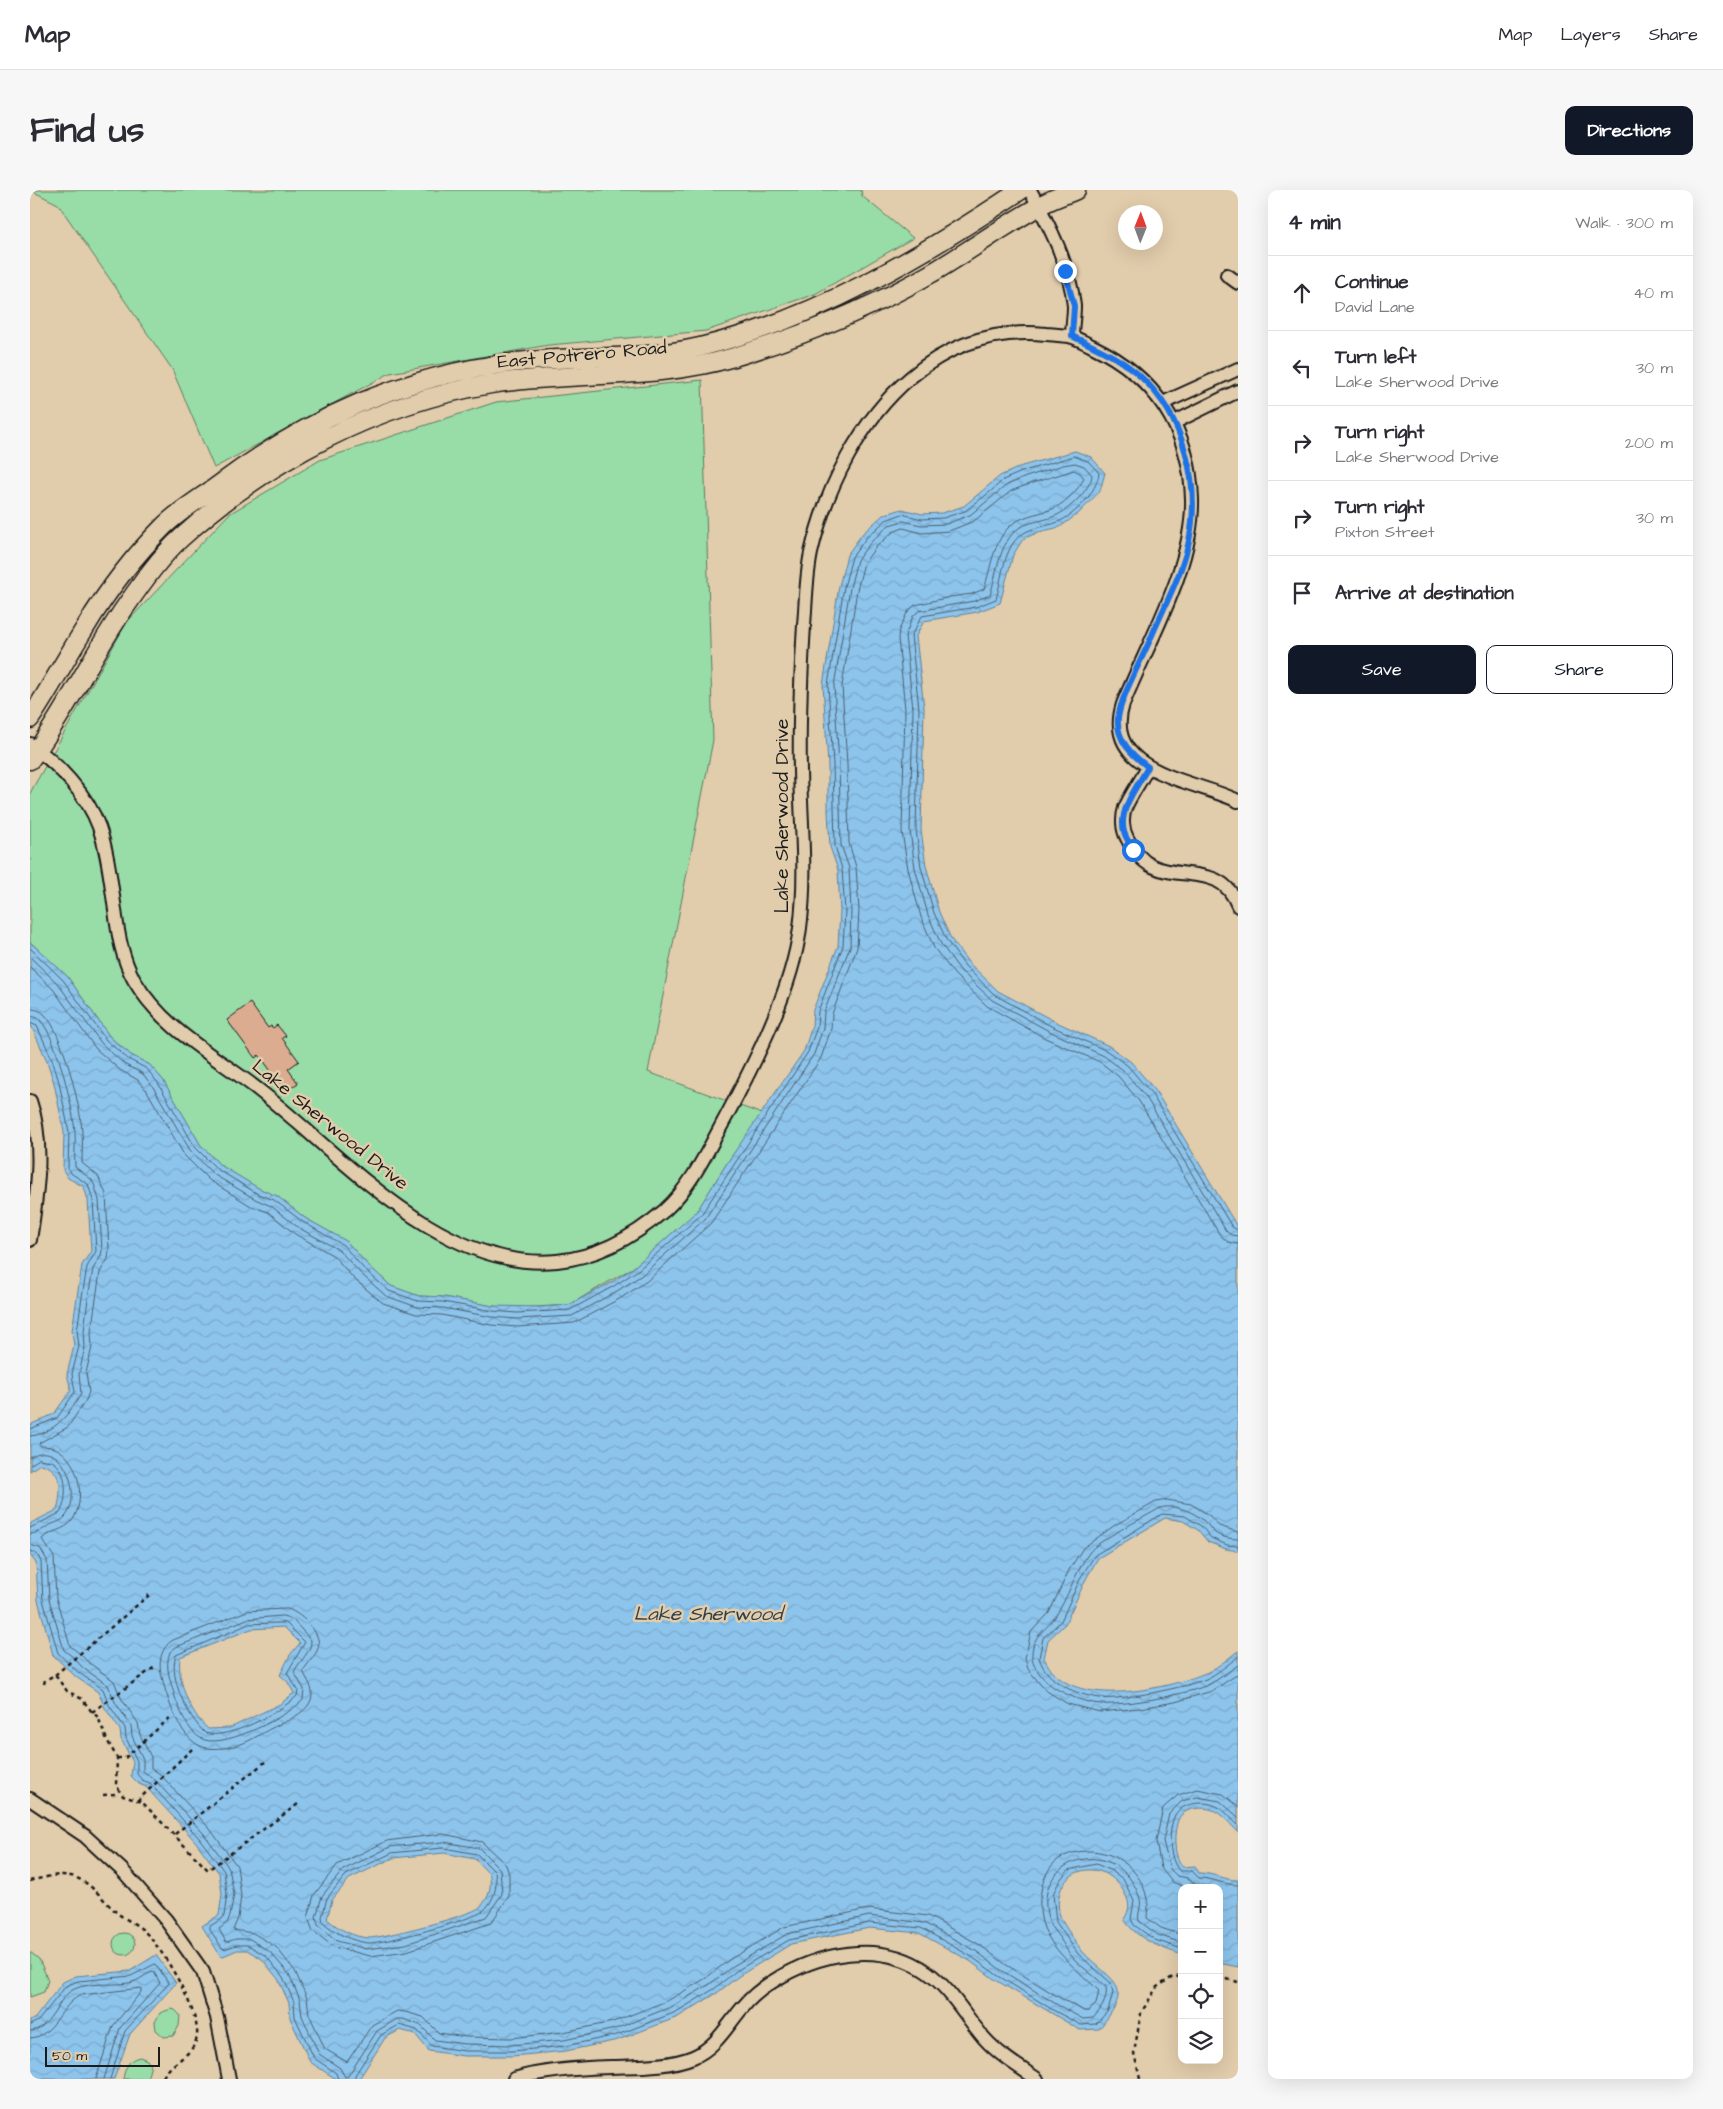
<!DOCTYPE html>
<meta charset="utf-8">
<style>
:root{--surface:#fff;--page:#f7f7f7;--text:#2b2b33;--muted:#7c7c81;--line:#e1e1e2;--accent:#111827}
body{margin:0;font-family:"Architects Daughter",sans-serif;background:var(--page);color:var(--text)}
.controls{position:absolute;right:15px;bottom:15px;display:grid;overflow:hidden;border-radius:10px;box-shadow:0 5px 20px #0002}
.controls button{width:45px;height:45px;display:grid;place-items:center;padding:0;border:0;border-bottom:1px solid var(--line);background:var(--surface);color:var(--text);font:25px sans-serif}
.compass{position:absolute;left:1088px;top:15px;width:45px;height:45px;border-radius:50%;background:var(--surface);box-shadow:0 5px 20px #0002;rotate:1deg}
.scale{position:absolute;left:15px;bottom:12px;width:115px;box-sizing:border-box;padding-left:5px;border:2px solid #1c1c1c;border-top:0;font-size:14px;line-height:18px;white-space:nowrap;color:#1c1c1c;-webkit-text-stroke:4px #e1ccab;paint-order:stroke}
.stop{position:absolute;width:15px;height:15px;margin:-11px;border:4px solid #1a73e8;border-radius:50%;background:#fff}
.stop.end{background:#1a73e8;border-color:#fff;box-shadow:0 1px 5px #0008}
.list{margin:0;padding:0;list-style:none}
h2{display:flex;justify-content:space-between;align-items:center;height:65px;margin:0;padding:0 20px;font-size:21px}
h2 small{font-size:16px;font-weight:400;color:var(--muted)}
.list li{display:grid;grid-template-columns:32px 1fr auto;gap:15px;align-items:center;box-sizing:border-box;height:75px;padding:0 20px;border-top:1px solid var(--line)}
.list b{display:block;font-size:19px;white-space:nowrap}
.list p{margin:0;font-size:16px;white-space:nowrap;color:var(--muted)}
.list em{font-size:16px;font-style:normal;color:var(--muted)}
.actions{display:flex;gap:10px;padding:15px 20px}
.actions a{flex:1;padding:11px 0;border:1px solid var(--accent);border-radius:10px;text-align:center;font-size:18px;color:var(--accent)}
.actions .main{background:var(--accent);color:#fff}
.icon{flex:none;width:28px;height:28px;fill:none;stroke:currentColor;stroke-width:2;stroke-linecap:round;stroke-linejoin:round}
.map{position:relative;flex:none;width:1208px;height:1889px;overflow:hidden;border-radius:10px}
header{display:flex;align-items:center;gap:30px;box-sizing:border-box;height:70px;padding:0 25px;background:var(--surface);border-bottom:1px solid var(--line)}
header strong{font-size:24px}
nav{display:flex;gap:28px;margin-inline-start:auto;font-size:18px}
.intro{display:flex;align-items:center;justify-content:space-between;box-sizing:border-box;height:120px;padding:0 30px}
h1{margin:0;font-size:35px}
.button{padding:12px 22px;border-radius:10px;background:var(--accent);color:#fff;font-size:18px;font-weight:700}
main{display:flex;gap:30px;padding:0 30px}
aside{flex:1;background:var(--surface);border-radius:10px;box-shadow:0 5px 20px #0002}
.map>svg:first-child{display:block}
</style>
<header>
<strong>Map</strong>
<nav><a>Map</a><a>Layers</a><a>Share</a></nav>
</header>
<div class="intro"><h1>Find us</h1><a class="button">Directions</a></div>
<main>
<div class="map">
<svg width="1208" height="1889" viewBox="0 0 1208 1889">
<defs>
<pattern id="water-waves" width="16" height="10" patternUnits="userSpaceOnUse" patternTransform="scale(1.25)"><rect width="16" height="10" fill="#8dc4ec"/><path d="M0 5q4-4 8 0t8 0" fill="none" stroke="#79a8ca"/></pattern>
</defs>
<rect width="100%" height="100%" fill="#e1ccab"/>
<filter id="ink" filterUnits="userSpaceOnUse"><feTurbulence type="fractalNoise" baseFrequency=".02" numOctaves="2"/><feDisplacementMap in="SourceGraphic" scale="10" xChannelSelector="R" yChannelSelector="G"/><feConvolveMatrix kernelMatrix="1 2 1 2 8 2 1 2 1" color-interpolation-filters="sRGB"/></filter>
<g filter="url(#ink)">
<path fill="#98dca7" stroke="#5a7c62" d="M0,0H831L832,6L883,48L785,104L676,141L519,155L360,183L184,278L142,179L28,14Z
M672,190L683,550L618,882L732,924L697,973L667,1021L604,1077L539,1115L487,1118L463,1116L414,1107L389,1106L361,1096L338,1075L316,1051L275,1028L247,1006L230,999L190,975L170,954L133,890L120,875L101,865L80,847L37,786L0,752V603L97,432L199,324L290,270L466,212Z
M83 1754a11 11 0 1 1 22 0a11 11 0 1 1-22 0Z
M0,1762L9,1769L18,1790L14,1802L0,1807Z
M141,1819L145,1820L150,1825L149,1836L143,1846L134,1847L126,1840L125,1832L130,1823Z
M110,1867L117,1870L121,1875L117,1889H93C95,1878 98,1869 110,1867Z"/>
<path fill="url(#water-waves)" stroke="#608199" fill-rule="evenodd" d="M1045,261L1061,267L1075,283L1070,301L1049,323L1030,337L1009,342L993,349L983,365L970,413L947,422L894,431L886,446L894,518L891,640L896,676L909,722L921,749L938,772L968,801L1024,831L1079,856L1101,872L1125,900L1208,1038V1361L1196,1359L1178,1352L1168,1340L1153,1331L1135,1328L1068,1368L1056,1389L1035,1434L1018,1450L1014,1468C1017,1473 1020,1480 1025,1484C1056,1516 1135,1499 1173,1484C1185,1480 1197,1469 1208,1461V1642C1202,1636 1193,1625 1185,1621C1175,1616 1155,1617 1149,1628C1143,1641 1143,1667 1153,1677L1165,1676L1169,1683C1183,1683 1194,1690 1208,1690V1777L1189,1773V1698H1152V1765C1130,1757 1107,1750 1094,1729C1100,1720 1100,1713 1095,1704C1076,1665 1022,1675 1029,1722C1031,1731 1036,1737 1041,1745C1045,1750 1048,1756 1052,1761C1082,1793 1107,1793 1069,1839L1050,1840L964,1789L940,1771L889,1743L839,1738L761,1754L709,1786L687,1803L648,1827L588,1850L536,1861L482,1866H434L399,1861L385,1844L370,1840L355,1848L329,1889H306L280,1872L260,1828L259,1813L248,1789L232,1769L217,1760H207L191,1767L172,1736L189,1725L192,1704L189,1683L165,1651L116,1597L109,1594L101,1586L103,1572L91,1549L90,1540L75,1518L68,1502L46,1487L23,1465L8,1410L6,1373L0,1365V1336L1,1333L27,1320C32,1301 33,1278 10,1274L0,1281V1238L2,1234L24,1224L41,1200L37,1184L44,1156L42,1141L47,1107L52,1075L61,1061L58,1010L54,997L38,988L33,980L34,942L24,893L17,871L0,833V752L37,786L80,847L101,865L120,875L133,890L170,954L190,975L230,999L247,1006L275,1028L316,1051L338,1075L361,1096L389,1106L414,1107L463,1116L513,1117L539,1115L582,1092L604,1077L667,1021L697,973L774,861L782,836L783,820L808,756L810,721L808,680L800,657L798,621V575L793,495L809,396L817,365L832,344L853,325L872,319L892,324L912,323L934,316L970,286L992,276ZM254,1437L270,1453L260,1465L250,1485L257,1491L264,1503L250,1514L200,1538L178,1539C160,1522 147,1493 150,1467L221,1439ZM414,1663L445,1669L460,1685C461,1698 460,1707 450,1717C443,1725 352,1748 339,1748C323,1747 309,1739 297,1729L302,1710L319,1689L363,1668Z
M126,1765L146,1793L100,1844L84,1889H0V1831L5,1828L33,1792L46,1786L100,1781Z"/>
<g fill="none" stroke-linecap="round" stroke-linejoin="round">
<path stroke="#495f6f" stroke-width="1" d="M0,758L33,790L76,850L98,869L117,879L128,893L165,957L187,979L228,1004L244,1010L273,1032L313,1055L334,1079L359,1101L388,1111L413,1112L463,1121L487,1123L540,1120L584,1096L608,1080L671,1025L778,862L787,837L788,821L813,756L815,721L812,679L805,656L803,574L798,495L814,397L822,367L836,348L856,330L872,324L892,329L913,328L935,321L960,302L973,290L994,281L1044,266L1058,271L1069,283C1067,302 1045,325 1028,332C1016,337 1001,337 991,345C973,358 972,390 966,409L946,417L892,426L881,446L889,519L886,640L891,677L904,723L917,751L935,776L965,805L1021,836L1077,861L1098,876L1121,903L1202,1037L1208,1040
M0,767L28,794L72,854L94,874L113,884L123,897L160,960L183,984L225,1009L241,1016L269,1038L309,1060L330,1083L356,1106L387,1117L413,1118L462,1127L487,1129L542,1126L587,1101L612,1085L675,1029L784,864L793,838L794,822L820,757L821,720L819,678L811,655L809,574L804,496L820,398L827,370L841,352L859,335L873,331L891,335L916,334L940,325L977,295L996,287L1033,275L1045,273L1054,276L1062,285C1061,299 1038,321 1025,326C1012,332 996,331 985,341C968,358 967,384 960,405L944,411L889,421L883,426L875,446L883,519L880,641L885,678L898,725L911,754L930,780L962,810L1019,841L1074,866L1093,880L1116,907L1196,1041L1201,1045L1208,1046
M0,777L23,799L66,859L90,880L108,890L117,901L154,965L179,990L221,1016L238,1022L265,1044L304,1066L324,1089L353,1113L386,1124L412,1125L461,1135L487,1137L544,1133L591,1108L617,1091L681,1033L791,868L801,839L802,824L827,758L829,720L826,677L819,653L817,574L812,496L827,400L834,373L846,357L863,342L873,338L892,343L919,341L944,331L981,301L999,294L1044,280L1050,283L1054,288C1049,300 1032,316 1020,320C1007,324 991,326 980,336C963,352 961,378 954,399L942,404L920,407L885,415L877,423L869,440L868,448L875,519L872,642L878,679L891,727L904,758L925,785L957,816L1015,848L1070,872L1088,886L1109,911L1190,1045L1198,1052L1208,1054
M0,819C5,819 10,820 14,824C32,839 51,918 52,942C53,952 52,963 52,973L68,986L76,1004L79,1060L78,1069L70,1082L66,1109L61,1142L62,1157L56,1183L59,1202L56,1210L38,1237L9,1253L11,1256C17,1256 24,1257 29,1260C50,1273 56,1311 42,1331C35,1340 20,1341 12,1349L24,1367L26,1408L40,1456L49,1463L58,1472L84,1491L91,1508L108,1533L110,1545L121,1567V1578L130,1584L180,1639L207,1676L211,1706L208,1728L203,1740L223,1743L246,1757L265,1781L277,1808L279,1824L295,1859L317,1872L342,1835L367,1821L375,1822L393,1827L409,1843L436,1847L481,1848L533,1842L583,1832L639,1810L676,1788L699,1770L754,1737L838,1719L898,1726L950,1755L975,1774L1030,1808L1054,1821H1059L1066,1814L1069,1801C1050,1782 1024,1763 1014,1738C1005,1716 1010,1677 1034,1666C1069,1651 1110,1671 1117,1709C1119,1715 1117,1722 1117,1728L1131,1738L1152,1745
M0,826C4,827 8,827 11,831C27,849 43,917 45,942C46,953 44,965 45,977L61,989L64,994L69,1010L72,1060L71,1066L63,1079L58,1108L54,1141L55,1157L49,1184L51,1204C40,1223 24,1244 0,1246
M0,833L7,836L22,869L29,892L39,942L38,979L42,984L58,994L63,1010L66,1061L57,1077L52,1107L47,1141L49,1156L42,1184L45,1202L27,1228L0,1239
M0,1267C33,1246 54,1306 35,1327C31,1332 23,1333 18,1336C12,1340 7,1344 0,1344
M0,1275L9,1269C13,1270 18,1270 22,1271C38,1279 38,1310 30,1323L0,1338
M1208,1342L1189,1336L1180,1326L1161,1314L1137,1310L1126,1312L1085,1335L1053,1358L1039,1380L1019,1423L1001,1442L995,1468L998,1479L1015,1500L1038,1514L1070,1522L1110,1518L1145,1512L1182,1501L1208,1484
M1208,1349C1201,1349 1191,1347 1185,1343C1181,1340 1178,1334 1174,1331C1163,1321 1144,1314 1130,1318C1114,1328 1067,1350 1059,1363C1045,1382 1038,1408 1025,1427C1015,1442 1001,1445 1002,1468C1003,1479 1017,1493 1025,1498C1039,1506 1055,1513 1071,1514C1095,1516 1159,1504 1180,1494C1189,1489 1199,1481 1208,1475
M0,1355L10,1358L17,1370L19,1409L34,1460L44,1468L53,1478L78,1495L85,1512L101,1536L102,1546L113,1569V1581L124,1589L174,1644L199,1678L204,1704L200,1726L197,1733L189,1739L196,1752L206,1749H220L240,1762L259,1784L270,1810L272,1826L289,1864L310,1878L315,1887L318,1886L347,1841L367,1829H373L390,1835L405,1850L435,1854L481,1855L534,1850L585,1839L643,1816L680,1794L703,1776L757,1744L839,1726L894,1733L946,1761L971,1780L1026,1814L1053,1829L1063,1828C1071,1820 1078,1809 1076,1797C1066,1787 1054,1779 1044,1769C1038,1763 1034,1754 1029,1747C1026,1743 1022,1739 1020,1734C995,1667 1089,1640 1110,1709C1112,1716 1107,1724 1109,1731L1128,1745L1152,1753
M1208,1356L1197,1355L1181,1348L1171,1336L1155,1326L1132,1324L1065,1365L1051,1387L1031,1431L1013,1448L1009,1468C1017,1493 1047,1505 1070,1508C1091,1511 1156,1497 1176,1489C1187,1484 1198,1474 1208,1467
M0,1361L7,1364L11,1372L13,1410L28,1463L49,1483L73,1499L79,1515L95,1538L96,1548L107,1571V1584L112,1590L120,1593L169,1648L194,1681L197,1704L194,1726L192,1729L180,1736V1740L193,1759L207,1755H218L236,1766L253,1787L264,1812L265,1827L284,1868L306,1883L308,1889
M258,1419C272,1424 295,1445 287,1461C283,1469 277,1474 273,1481C277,1491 285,1498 281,1510C276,1524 254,1532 242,1538C230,1544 216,1554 204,1556C195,1558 181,1560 173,1557C150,1550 137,1509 132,1487C128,1474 130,1458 143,1450L217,1421Z
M253,1426L262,1429L281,1450C282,1462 269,1471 264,1482L274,1499L273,1510C258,1526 197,1557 175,1550C159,1545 150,1521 145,1507C141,1492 134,1477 140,1462L146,1457L217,1429Z
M256,1433L275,1452L257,1483L268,1500L267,1506C250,1522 198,1551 175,1543C158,1527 138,1488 146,1465L219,1434Z
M1208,1635C1202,1630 1195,1620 1188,1617C1176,1610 1152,1612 1145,1625C1138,1639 1138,1670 1150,1681H1162L1169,1688C1183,1688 1194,1695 1208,1695
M413,1644L452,1652L476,1675L479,1684V1706L461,1733L377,1761L340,1766L304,1757L283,1741L278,1728L284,1705L307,1675L357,1651Z
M414,1652L449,1658L470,1679L472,1704L456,1727L376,1754L336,1759L307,1751L288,1735L286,1727L292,1706L313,1680L360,1657Z
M414,1658L447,1664L465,1682C468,1697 464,1711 453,1721C445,1729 352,1754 338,1753C321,1751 305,1743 293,1732L292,1727L297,1708L316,1685L362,1663Z
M1158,1698L1142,1692L1131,1678L1126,1651L1133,1618L1148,1605L1167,1599L1193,1604L1208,1616
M1187,1698L1165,1694L1158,1688L1147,1686L1140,1679L1133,1651L1139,1624L1152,1611L1167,1607L1190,1611L1208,1627
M0,1835L8,1831L36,1796L48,1791L101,1786L125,1774L139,1793L95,1841L80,1889
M0,1841C20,1840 26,1811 41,1801C58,1790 84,1797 103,1792C110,1790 116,1783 124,1782L130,1793L90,1838L74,1889
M0,1848C25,1847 30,1814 51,1805L111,1798V1802L83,1836L66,1889
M325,1889V1885L351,1845L369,1835L387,1840L402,1856L435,1861H482L535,1856L587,1845L646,1822L684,1799L706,1781L759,1750L839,1733L891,1738L942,1767L967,1785L1023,1820L1051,1835L1066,1834L1078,1821L1083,1803L1081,1793L1048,1764L1026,1732L1023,1704L1030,1690L1038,1680L1066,1674L1082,1681L1093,1689L1104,1711L1101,1729L1104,1735L1125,1750L1152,1759"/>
</g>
<path fill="#dbac90" stroke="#1c1c1c" d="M220,813L238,838L241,836L243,838L247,835L256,846L252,848L269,871L258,879L268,893L256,901L229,865L225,868L197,830Z"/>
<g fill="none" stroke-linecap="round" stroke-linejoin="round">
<g stroke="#1c1c1c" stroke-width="16">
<path id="street" d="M1000,0C1019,35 1040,75 1044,116C1044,126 1042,137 1042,147
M1197,85L1208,93
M1133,213L1208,179
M1145,232L1208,201
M0,554C28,574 57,604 69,637C78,663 81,693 85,720C88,744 92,768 104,790C134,841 186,866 230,901C313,966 411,1082 527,1071C568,1067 605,1046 635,1020C659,998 674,968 689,940C720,882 762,803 770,738C777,686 771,633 770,581C769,532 771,484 774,435C776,411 776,387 781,363C796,298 830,230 881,187C920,154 965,139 1016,144C1018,144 1038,146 1040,146C1044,147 1058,154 1062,156C1125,186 1160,239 1162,309C1164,376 1118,452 1093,514C1071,583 1165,590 1208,611
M1118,577C1111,591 1101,604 1095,618C1092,627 1092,639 1097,648C1103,660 1110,670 1122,676C1153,691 1192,673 1208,716
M0,911C15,954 7,1005 0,1050
M0,1609L55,1646L93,1681L136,1730L173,1782L187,1827L199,1889
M484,1889C515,1880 549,1878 581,1877C608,1876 638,1877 663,1867C686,1858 698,1834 713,1817C721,1807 731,1799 742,1792C787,1763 850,1749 897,1782C921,1799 935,1826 954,1848C968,1864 989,1877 1007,1889"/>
</g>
<g stroke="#1c1c1c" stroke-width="21">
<path id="secondary" d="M0,529C20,499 36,468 55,438C77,401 104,366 134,336C149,321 169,309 186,297C278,228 373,185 488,172C548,165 610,171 670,157C787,129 892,66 991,0
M0,570C36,522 61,466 96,416C112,393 130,367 151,348C237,270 347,213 461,194C542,181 625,191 704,167C772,146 838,120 900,84C936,63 969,39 1006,18C1018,10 1032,6 1046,0"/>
</g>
<path stroke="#1c1c1c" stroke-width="2.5" stroke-dasharray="4 4" stroke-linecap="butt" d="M25,1485L119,1405
M14,1494L15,1490L25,1485L37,1501L52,1509L62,1522L68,1527L77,1550L87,1568L86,1595L93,1606L112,1612L178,1680L268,1614
M62,1522L126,1476
M87,1568H95L142,1526
M73,1605L84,1604L90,1600
M107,1611L162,1559
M145,1644L235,1572
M0,1691C12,1688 29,1683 41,1686C60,1691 71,1708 85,1721C93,1729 104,1732 113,1740C132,1757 170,1821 167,1846C164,1867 141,1870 132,1889
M1189,1787L1208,1792
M1110,1889L1104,1863L1111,1823L1127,1797L1141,1788L1152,1786"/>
<use href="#street" stroke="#e1ccab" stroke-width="12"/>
<use href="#secondary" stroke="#e1ccab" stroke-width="18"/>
</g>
</g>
<g fill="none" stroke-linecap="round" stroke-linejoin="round" filter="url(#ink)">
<path stroke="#1a73e8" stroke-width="6" d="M1035,81L1044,116L1042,146C1066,158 1091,168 1111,187C1154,226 1171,295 1159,351C1153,381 1135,415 1123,443C1114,466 1091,505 1088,528C1086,550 1102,565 1118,577C1108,596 1088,619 1094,642C1096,648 1100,654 1103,660"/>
</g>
<g text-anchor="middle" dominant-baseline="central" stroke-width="5" stroke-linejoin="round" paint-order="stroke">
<g font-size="19" fill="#1c1c1c" stroke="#e1ccab">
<text transform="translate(552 165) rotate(-5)">East Potrero Road</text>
<text transform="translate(752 626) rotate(-90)">Lake Sherwood Drive</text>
<text transform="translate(300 935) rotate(39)">Lake Sherwood Drive</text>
</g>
<g font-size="20" font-style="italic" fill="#333e46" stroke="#e1ccab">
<text x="678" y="1424">Lake Sherwood</text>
</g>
</g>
</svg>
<div class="controls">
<button>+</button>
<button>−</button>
<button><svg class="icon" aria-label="locate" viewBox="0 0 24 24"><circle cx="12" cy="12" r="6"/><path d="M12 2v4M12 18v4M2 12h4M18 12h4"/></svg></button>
<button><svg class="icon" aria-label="layers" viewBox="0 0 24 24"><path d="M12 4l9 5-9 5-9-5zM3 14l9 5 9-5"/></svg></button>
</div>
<svg class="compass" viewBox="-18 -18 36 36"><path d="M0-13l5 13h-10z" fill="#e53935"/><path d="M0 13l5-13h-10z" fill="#7c7c81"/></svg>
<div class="scale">50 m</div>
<div class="stop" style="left:1103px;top:660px"></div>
<div class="stop end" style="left:1035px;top:81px"></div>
</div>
<aside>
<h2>4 min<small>Walk · 300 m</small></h2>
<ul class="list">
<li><svg class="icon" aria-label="ahead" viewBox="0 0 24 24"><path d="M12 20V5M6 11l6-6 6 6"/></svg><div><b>Continue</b><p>David Lane</p></div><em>40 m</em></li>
<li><svg class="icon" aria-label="left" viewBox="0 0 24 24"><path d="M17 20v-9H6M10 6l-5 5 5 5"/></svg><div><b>Turn left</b><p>Lake Sherwood Drive</p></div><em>30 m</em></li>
<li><svg class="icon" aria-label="right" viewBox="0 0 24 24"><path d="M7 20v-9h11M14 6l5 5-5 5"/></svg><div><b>Turn right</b><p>Lake Sherwood Drive</p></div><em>200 m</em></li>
<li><svg class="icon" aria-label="right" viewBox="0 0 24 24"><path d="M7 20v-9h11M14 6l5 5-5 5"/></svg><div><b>Turn right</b><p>Pixton Street</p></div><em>30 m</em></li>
<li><svg class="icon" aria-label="arrive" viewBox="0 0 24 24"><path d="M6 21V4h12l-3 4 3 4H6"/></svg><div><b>Arrive at destination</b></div></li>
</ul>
<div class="actions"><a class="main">Save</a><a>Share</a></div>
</aside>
</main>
